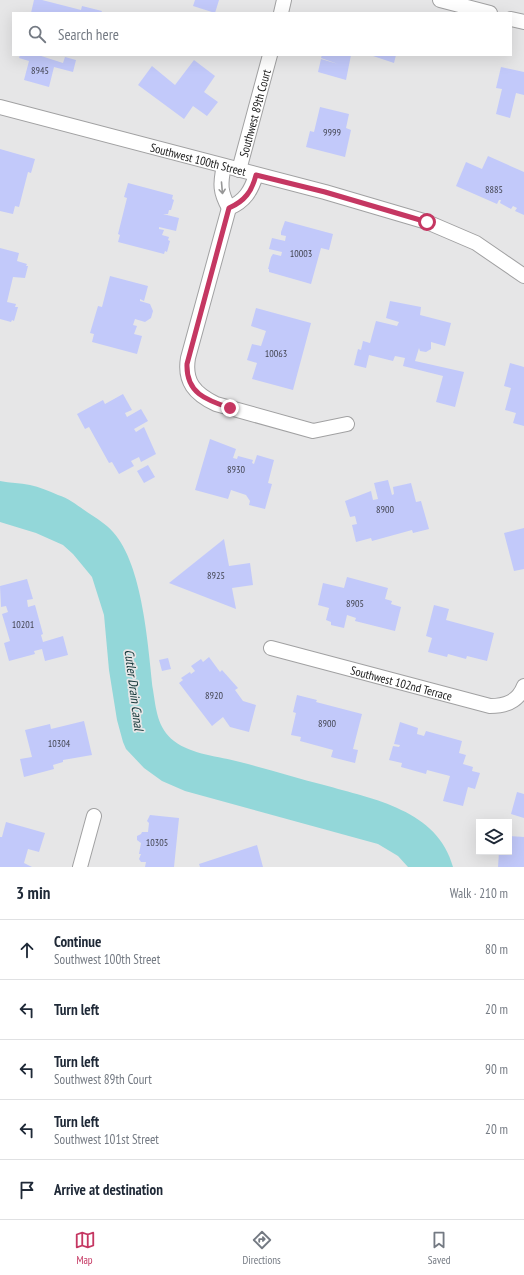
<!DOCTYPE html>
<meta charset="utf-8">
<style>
:root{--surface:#fff;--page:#f6f6f7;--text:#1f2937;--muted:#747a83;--line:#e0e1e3;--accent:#c53762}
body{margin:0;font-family:"PT Sans Narrow",sans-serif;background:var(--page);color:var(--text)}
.controls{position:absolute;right:12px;bottom:12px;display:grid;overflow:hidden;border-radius:0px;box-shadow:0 4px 16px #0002}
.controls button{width:36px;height:36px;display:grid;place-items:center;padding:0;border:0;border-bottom:1px solid var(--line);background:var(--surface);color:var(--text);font:20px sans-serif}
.stop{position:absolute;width:12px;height:12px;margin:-9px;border:3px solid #c53762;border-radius:50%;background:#fff}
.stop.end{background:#c53762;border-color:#fff;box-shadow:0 1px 4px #0008}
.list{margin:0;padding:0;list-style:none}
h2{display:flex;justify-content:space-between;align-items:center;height:52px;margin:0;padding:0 16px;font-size:17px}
h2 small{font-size:13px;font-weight:400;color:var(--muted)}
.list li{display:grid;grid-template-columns:26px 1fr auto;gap:12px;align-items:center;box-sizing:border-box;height:60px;padding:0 16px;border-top:1px solid var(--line)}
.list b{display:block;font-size:15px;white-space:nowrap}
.list p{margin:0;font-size:13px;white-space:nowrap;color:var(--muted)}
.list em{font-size:13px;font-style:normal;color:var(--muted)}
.icon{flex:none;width:22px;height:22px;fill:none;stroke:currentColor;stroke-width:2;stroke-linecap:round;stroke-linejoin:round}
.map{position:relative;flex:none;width:524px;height:867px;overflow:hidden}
.search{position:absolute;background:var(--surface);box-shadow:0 4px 16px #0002;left:12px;right:12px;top:12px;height:44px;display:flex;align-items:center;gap:10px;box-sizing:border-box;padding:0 14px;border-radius:0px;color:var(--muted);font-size:15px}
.sheet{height:352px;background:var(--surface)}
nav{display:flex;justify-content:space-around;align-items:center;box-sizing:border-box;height:56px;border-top:1px solid var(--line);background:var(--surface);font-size:11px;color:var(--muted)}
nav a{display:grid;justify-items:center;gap:2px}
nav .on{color:var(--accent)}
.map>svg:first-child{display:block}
</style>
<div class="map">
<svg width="524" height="867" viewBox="0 0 524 867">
<rect width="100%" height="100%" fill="#e6e6e7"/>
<path fill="#93d7d9" d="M0,481C10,483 20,483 30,485C39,487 49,491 58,495C69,498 78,506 87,512C96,518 106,524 113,532C143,565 148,646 153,690C156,708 157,728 174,741C192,755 219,756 240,762C268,769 296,778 324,785C373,799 438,810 453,867H408L398,856L378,844L185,791L162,781L144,768L126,749L123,742L117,720L109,670L104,615L92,577L73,554L63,545L36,533L0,522Z"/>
<path fill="#c2c9fa" d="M34,0H42L81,10L82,6L102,11L101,13H31Z
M195,0H219L215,13L193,6Z
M20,55H38L63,63L65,57L76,60L73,72L54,67L49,87L24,80L29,61L19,58Z
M322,55H351L346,80L318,72L321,59L338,64L321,58Z
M370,55H396L394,63Z
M194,60L215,76L204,92L218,102L207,116L193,106L184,119L138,85L152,66L175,85Z
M501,67L524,72V95L516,93L510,118L496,114L502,89L496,88Z
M320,107L349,114L346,128L351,130L345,157L306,147L310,131L314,132Z
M0,149L35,159L31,173L28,172L19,207L15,206L13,214L0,211Z
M488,156L524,172V215L515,211L517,208L513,206L511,209L500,203L501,200H499L497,204L456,186L466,162L482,169Z
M128,183L173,195L172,199L174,200L171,210H169L168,214H163L179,218L176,231L159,227V229L164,230L162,235L169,237L168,240L170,241L167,252L165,251L164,254L118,242L120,235L118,234L127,198L124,197Z
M285,221L333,234L329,250L321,248L311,284L269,272V269H268L271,257L273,254L281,256L282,252L269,249L272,238L285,241L286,236L281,235V232Z
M0,248L19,253L17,261L27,264L26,266H28L25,278L13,277L7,302L16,304L15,307H18L14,321L12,320L11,322L0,319Z
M110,276L148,286L144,301L140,299V301L150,304L153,311L151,318L145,322L135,319L133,325L137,326L134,334L142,336L137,354L92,342L94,334L90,333L98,306L102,307Z
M390,301L421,307L420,315L451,323L445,346L431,342V349L426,352L420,351L419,348L415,361L464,372L455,407L436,402L443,376L403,366L405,358L395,356L393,361L369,355L366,368L354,365L358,349L361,350L363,341L370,343L376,321L397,326L399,322L386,318Z
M256,308L311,323L293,390L252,379L257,363L247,360L252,344L261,346L266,331L251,326Z
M510,363L524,367V426L513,423L516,413L505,410L511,388L504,386Z
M123,394L132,410L125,413L127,417L141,409L148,421L134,429L136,432L144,427L156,454L141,462L139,457L131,461L134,466L119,474L112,462L109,463L89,427L85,429L77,414L103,400L105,404Z
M210,439L236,449L233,458L237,459L238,456L253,460L252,463L254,464L257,455L274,460L268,483L272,484L265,509L249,505L250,501L246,495L231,490L228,499L195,490Z
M148,465L155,477L144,483L137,471Z
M388,480L392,495L394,494L393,487L411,483L416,502L421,501L429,529L413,533L412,530L372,541L371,538L356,542L352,525L357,524L355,516L350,517L345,501L371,491L373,500L378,499L374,483Z
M524,528V569L514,571L504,533Z
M224,539L229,566L250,563L253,585L232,588L236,609L169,583Z
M347,577L388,588L385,599L392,601L391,604L401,607L395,631L355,621L356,618L347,615L344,628L331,625V622L326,620L329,608L318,605L323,583L344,588Z
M27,579L33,599L27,600L28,607L35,605L43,634L41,635L43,642L63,636L68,655L45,661L42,649L34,651L35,654L9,661L4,643L10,641L2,614L8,612L6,606L1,607L0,586Z
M434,605L449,609L446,620L494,633L487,661L467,656L466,659L448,654L447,657L428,652L432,638L426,636Z
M209,657L220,672L222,670L238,688L235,690L243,701L256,705L249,732L230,727L223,717L212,726L179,683L183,680L181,678L190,672L191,674L195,671L191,666L201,659L203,662Z
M168,658L171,669L162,671L159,660Z
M297,695L317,700L316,702L362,714L353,749L358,750L355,763L331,757L333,750L300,741L301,737L291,735L296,713L293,712Z
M84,721L92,755L63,760V762L53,765L54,769L24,777L20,759L32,757L25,730L50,724L51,729Z
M400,722L418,728L417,734L424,736L426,731L462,741L459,753L466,755L463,764L473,767L472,771L480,773L475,789L468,787L463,806L443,801L450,776L427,770L426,774L401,767L402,763L389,760L393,746L399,747L400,745L394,744Z
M517,792L524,794V818L511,814Z
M150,815L179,818L174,867H145L146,862H141L139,859L141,854H139L141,843L137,840V836L141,834L142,832H148L149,823L147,821Z
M6,822L45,833L39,852L28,849L24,863L32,867H0V837H2Z
M509,836L524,837V867H498L499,852H509Z
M257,845L263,867H200L199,864Z"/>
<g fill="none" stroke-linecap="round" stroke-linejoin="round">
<g stroke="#a1a1a2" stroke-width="16">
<g id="street">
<path d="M440,0L490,13"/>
<path d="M281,13L284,0"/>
<path d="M511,19L524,22"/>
<path id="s1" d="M0,107L325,192L427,222L476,243L524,276"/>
<path d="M224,166C220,184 220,192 229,208"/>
<path id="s2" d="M239,170L270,55"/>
<path d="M229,208L188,358C184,382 195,394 216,404L313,431L347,424"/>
<path d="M229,208C245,201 251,191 256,175"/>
<path id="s3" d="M271,648L490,706C505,706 518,702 524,686"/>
<path d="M80,867L94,816"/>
</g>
</g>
<use href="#street" stroke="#fff" stroke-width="14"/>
</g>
<defs><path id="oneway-shaft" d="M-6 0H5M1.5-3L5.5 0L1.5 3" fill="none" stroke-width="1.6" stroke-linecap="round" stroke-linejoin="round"/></defs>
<use stroke="#979797" href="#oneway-shaft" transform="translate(222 188) rotate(85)"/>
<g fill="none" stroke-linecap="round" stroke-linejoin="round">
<path stroke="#c53762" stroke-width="5" d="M230,408C206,400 186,393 187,364L229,208C245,201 252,191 256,175L325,192L427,222"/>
</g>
<g text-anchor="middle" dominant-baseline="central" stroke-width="3.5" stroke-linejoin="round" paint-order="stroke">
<g font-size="10" fill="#424450">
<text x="40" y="70">8945</text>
<text x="332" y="132">9999</text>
<text x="494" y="189">8885</text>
<text x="301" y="253">10003</text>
<text x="276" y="353">10063</text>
<text x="236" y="469">8930</text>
<text x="385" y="509">8900</text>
<text x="216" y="575">8925</text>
<text x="355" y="603">8905</text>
<text x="23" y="624">10201</text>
<text x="214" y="695">8920</text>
<text x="327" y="723">8900</text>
<text x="59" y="743">10304</text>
<text x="157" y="842">10305</text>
</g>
<g font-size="12" fill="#171717" stroke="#e6e6e7">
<text stroke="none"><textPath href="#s2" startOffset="59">Southwest 89th Court</textPath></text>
<text stroke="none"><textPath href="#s1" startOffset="205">Southwest 100th Street</textPath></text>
<text stroke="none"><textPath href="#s3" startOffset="135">Southwest 102nd Terrace</textPath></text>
</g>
<g font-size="13" font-style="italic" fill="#103334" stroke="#e6e6e7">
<text transform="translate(134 690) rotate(83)">Cutler Drain Canal</text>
</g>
</g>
</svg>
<div class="controls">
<button><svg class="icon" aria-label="layers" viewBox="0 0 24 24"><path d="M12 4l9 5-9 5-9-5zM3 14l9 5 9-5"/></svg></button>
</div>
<div class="stop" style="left:427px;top:222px"></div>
<div class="stop end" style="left:230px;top:408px"></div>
<div class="search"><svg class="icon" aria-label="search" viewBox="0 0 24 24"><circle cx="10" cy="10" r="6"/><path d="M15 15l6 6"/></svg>Search here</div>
</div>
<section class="sheet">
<h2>3 min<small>Walk · 210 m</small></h2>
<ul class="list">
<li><svg class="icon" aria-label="ahead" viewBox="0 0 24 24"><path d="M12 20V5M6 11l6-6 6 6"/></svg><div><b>Continue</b><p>Southwest 100th Street</p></div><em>80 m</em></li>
<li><svg class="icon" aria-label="left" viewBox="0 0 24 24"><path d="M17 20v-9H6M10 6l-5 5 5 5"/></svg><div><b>Turn left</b></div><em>20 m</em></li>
<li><svg class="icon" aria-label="left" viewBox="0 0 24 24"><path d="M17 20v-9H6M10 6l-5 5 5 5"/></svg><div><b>Turn left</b><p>Southwest 89th Court</p></div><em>90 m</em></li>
<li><svg class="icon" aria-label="left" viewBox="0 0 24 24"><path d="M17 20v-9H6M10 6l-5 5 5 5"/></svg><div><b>Turn left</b><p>Southwest 101st Street</p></div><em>20 m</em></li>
<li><svg class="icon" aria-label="arrive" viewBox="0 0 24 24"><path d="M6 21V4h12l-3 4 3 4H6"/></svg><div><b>Arrive at destination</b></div></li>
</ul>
</section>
<nav>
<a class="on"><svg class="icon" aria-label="map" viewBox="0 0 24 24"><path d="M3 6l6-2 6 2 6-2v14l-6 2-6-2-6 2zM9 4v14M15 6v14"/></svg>Map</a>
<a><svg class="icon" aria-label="directions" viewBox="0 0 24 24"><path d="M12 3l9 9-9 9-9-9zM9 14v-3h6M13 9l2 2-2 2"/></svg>Directions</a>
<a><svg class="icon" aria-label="saved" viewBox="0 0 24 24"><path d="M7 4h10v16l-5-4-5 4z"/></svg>Saved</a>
</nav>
